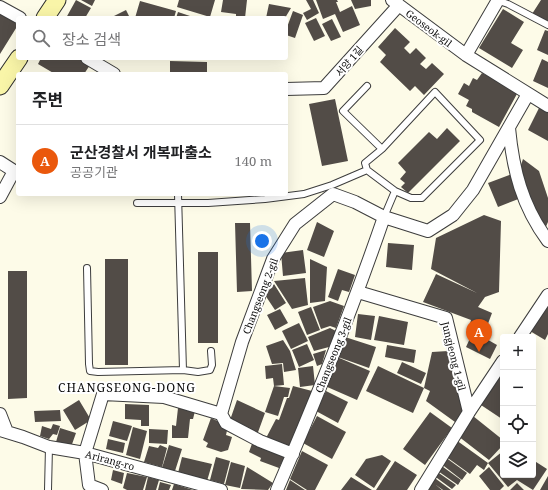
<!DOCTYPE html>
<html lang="ko">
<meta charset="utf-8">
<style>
:root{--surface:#fff;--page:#f2f2f2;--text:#202124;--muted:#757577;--line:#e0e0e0;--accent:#ea580c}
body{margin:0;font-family:"Noto Serif","Noto Sans KR",serif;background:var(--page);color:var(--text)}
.controls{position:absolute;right:12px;bottom:12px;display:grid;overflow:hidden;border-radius:4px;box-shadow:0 4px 16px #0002}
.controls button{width:36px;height:36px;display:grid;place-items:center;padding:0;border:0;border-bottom:1px solid var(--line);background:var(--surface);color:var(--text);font:20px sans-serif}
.you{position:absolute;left:262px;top:241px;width:14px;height:14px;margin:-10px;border:3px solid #fff;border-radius:50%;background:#1a73e8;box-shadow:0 0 0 6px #1a73e833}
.badge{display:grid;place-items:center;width:26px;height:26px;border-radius:50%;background:var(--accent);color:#fff;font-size:13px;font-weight:700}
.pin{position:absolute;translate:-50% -33px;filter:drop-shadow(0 1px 2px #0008)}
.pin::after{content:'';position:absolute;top:21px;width:14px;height:12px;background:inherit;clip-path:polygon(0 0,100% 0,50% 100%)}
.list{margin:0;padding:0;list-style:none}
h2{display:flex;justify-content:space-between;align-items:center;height:52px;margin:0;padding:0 16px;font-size:17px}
h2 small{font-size:13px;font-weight:400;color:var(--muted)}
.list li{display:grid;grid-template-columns:26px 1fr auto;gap:12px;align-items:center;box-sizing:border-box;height:72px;padding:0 16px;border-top:1px solid var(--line)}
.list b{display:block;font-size:15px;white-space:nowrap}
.list p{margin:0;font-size:13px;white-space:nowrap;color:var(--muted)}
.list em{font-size:13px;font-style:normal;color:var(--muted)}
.icon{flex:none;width:22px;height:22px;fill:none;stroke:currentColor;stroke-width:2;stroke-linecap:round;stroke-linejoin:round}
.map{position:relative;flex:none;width:548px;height:490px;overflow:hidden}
.search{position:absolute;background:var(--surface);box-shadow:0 4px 16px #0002;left:16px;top:16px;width:272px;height:44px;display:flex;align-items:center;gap:10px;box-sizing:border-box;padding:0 14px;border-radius:4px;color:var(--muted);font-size:15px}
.panel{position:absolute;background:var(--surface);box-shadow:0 4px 16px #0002;left:16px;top:72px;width:272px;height:124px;border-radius:4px}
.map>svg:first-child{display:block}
</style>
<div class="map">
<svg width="548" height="490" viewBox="0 0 548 490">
<rect width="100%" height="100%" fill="#fdfbe8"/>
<path fill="#524c47" d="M76,0L91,8L85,18H66Z
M81,0H95L92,6Z
M179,0H215L210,17L177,7Z
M223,0H247L245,18L236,16V14L221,12Z
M306,0H313L319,13L307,20L303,13L311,9Z
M316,0H337L338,2H336L340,12L352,6L360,25L343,32L335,14L323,19Z
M351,0H371V6L355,9Z
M541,0H548V23L532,14Z
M140,1L176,11L174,18H135Z
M269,4L291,8L285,18H266Z
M503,9L524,22L511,43L523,50L512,68L479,48Z
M126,10L130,18H110Z
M293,11L303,15L295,38L286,35V30Z
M178,12L196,18H176Z
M1,13L18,25L0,54V14Z
M316,18L325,36L314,41L305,23Z
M332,19L341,37L331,41L322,24Z
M395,28L410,42L404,48L410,54L416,48L426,58L420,64L426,69L432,63L444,74L424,95L415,86L410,91L380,62L386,55L378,47Z
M545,30L548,31V55L537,50Z
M41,58H78L90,65L84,74H55L38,64Z
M542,59L548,62V88L533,81Z
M170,61L207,62V74H170Z
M482,73L518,92L499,127L472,112V109L466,106L469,100L458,94L464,83L469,86L473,78L477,80Z
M335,99L348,161L322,166L309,104Z
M540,106L548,111V141L528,130Z
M447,128L460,141L408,193L401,187L405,183L400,179L406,172L398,163L429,132L437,139Z
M523,159L539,171L548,198V222L544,231L519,171Z
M512,174L521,198L498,207L488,183Z
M484,215L501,221L499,292L485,297L478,307L492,313L483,337L497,345L490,359L466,347L473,332L468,331L471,320L423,302L436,274L477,293L431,269L436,238Z
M317,222L334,231L324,257L307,250Z
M235,223H250L252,291L237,292Z
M388,243L414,245L412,270L386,267Z
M303,250L306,273L283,276L281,253Z
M198,252H218V343H198Z
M105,259H128V365H105Z
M310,259L327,267L325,301L310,303Z
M338,269L355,275L349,292L342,290L338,301L328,297Z
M8,271H27V398L8,399Z
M305,278L308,305L292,309L274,281Z
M274,284L286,303L275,310L265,295Z
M330,301L344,306L336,328L330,326L321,329L313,307Z
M548,304V334L545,340L530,331Z
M311,307L320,330L307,335L298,312Z
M280,309L288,323L275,330L267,315Z
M358,314L375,316L371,340L355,337Z
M379,316L408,322L404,345L374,340Z
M299,323L308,341L291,349L282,331Z
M330,328L336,331L329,347L314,351L308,337Z
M345,337L376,347L369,368L338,357Z
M283,340L290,351L296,370L284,372L283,363L272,364L266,346Z
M307,344L314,360L299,367L292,350Z
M387,345L416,350L414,363L385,357Z
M326,350L322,364L317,366L313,354Z
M448,351L463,411L455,422L426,401L430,391L424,388L432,352Z
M337,357L370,371L357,400L325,386Z
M402,362L426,373L421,384L397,373Z
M282,364L284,385L274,386L273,378L266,379L265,366Z
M313,366L315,385L300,387L298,368Z
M378,366L424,388L413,413L366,391Z
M503,372V418L502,419L481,405Z
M274,386L290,388L288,397H284L278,416L265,412Z
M293,386L312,391L288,449L265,440L276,419L279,420L287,398H289Z
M326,391L348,402L338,423L316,411Z
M79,400L91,420L75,430L63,410Z
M237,400L265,413L257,435L229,423Z
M125,404L149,405V426H141V420L125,419Z
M178,408L195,411L193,419H190L188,438H172V425L176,426Z
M60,410L61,421L35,422L34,411Z
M430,412L452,428L425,465L403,449Z
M317,416L346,432L332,459L303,443Z
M473,416L503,440V445L489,460L458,436Z
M211,418L228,426L226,435L232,437L228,450L221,452L206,447L208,443L203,440Z
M113,421L132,426L127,441L109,436Z
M53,424L60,426L57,435L53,434L49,439L40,436L42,426L51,429Z
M133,427L147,431L140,459L126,455Z
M60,428L76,433L71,447L56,442Z
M149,429L168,430L167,444L149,443Z
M108,439L125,443L123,453L106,449Z
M456,440L488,463L484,470L477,465L470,474L445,456Z
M253,441L281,451L284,458L279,468L260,461L261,458L249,452Z
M160,445L167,448L162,467L144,462L149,446L158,448Z
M169,445L182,449L175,471L162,468Z
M302,451L328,465L315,490H307L290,479Z
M503,451V475H533V460L547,469L533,490L517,480L508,487L488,463Z
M382,455L391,461L374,488L355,475L366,459Z
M182,457L212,464L207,481L178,473Z
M216,457L230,461L224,484L210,480Z
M445,457L467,473L462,480L440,463Z
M395,461L417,475L407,490H376Z
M231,462L245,466L240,488L225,485Z
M439,464L461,480L458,485L435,469Z
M247,467L273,483L268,490L241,489Z
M489,467L504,486L500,490H490L479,476Z
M113,470L124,473L122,484L111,480Z
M436,471L456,485L452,489L433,475Z
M127,473L147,477L143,490H127L123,488Z
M432,476L451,490H443L429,480Z
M548,476V490H540Z
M148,477L159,480L156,490H145Z
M351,477L372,490H341Z
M290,480L305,490H286Z
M431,481L442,490H424Z
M160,482L171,485L169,490H158Z
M517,483L524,490H510Z
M174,484L193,490H172Z"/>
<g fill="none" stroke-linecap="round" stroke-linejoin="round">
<g stroke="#3d3d3d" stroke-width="8">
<path id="lane" d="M496,0L508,4L548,25
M367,86L343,111L382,149
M435,92L480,140L422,198H411L395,191L367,170L365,163L382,149Z
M178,194L183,370
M137,203H208L265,199L304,194L332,185L367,170
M384,217L395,191
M87,268L89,364L90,371L98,372L183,370L198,372L210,370L212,365L211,351
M48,490L49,447"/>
</g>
<g stroke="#3d3d3d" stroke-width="14">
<path id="street" d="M392,0L466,55L548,106
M0,7L20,18
M466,55L498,0
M87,58L114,74
M286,89L324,88L399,5
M509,128C513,170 522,206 548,241
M0,162L14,171L0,197
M358,292L446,318L469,412
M520,337L548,295
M0,414L7,432
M221,414L226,423L260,441L293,454
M0,430L23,437L49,447L85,453L221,490
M102,490L89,485L85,453L103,394L164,397L221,414L242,342L273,259L295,224L333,194L355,202L384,217L428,231L453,215L473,190L528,94
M277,490C316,400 352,310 384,217
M421,490L469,412L503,361"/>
</g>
<g stroke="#2c2c2c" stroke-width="19">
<path id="secondary" d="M45,18L57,0
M0,86L19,58"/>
</g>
<use href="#lane" stroke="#fff" stroke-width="6"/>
<use href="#street" stroke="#fff" stroke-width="12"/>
<use href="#secondary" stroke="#f9f5a8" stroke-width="17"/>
</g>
<g text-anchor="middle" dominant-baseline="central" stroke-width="4" stroke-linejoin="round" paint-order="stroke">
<g font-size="10" fill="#0a0a0a" stroke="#fff">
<text transform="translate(429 28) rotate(37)">Geoseok-gil</text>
<text transform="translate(349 61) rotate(-49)">서양 1길</text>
<text transform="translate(260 296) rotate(-69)">Changseong 2-gil</text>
<text transform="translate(333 355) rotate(-68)">Changseong 3-gil</text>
<text transform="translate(454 356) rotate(76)">Jungjeong 1-gil</text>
<text transform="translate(110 460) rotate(15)">Arirang-ro</text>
</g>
<g font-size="12" letter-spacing="1" fill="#0a0a0a" stroke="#fff">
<text x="127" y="387">CHANGSEONG-DONG</text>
</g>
</g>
</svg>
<div class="controls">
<button>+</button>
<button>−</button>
<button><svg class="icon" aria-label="locate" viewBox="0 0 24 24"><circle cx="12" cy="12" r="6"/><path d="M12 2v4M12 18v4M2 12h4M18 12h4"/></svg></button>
<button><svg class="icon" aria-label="layers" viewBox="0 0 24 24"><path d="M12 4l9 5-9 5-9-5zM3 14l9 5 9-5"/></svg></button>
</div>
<div class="you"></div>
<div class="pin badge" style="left:479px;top:352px">A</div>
<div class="search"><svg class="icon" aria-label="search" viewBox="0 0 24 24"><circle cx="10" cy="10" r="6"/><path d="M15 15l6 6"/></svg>장소 검색</div>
<section class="panel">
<h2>주변<small></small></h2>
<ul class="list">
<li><span class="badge">A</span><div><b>군산경찰서 개복파출소</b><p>공공기관</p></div><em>140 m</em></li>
</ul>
</section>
</div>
